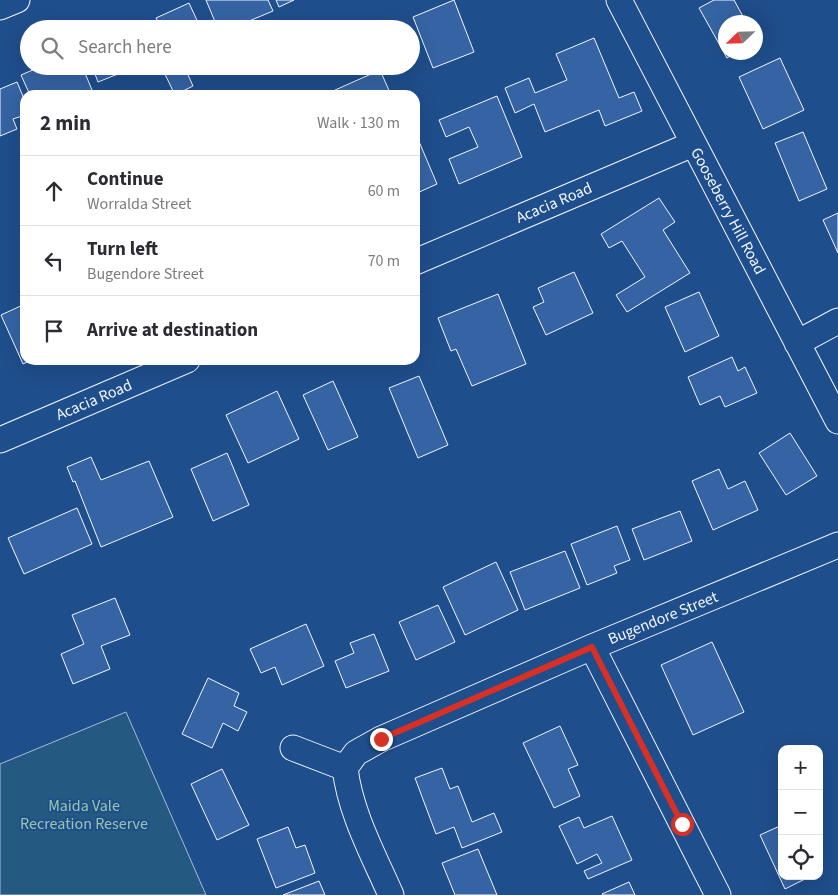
<!DOCTYPE html>
<meta charset="utf-8">
<style>
:root{--surface:#fff;--page:#f7f7f7;--text:#2b2b33;--muted:#7c7c81;--line:#e1e1e2}
body{margin:0;font-family:"Source Sans 3",sans-serif;background:var(--page);color:var(--text)}
.controls{position:absolute;right:15px;bottom:15px;display:grid;overflow:hidden;border-radius:10px;box-shadow:0 5px 20px #0002}
.controls button{width:45px;height:45px;display:grid;place-items:center;padding:0;border:0;border-bottom:1px solid var(--line);background:var(--surface);color:var(--text);font:25px sans-serif}
.compass{position:absolute;left:718px;top:15px;width:45px;height:45px;border-radius:50%;background:var(--surface);box-shadow:0 5px 20px #0002;rotate:247deg}
.stop{position:absolute;width:15px;height:15px;margin:-11px;border:4px solid #d93025;border-radius:50%;background:#fff}
.stop.end{background:#d93025;border-color:#fff;box-shadow:0 1px 5px #0008}
.list{margin:0;padding:0;list-style:none}
h2{display:flex;justify-content:space-between;align-items:center;height:65px;margin:0;padding:0 20px;font-size:21px}
h2 small{font-size:16px;font-weight:400;color:var(--muted)}
.list li{display:grid;grid-template-columns:32px 1fr auto;gap:15px;align-items:center;box-sizing:border-box;height:70px;padding:0 20px;border-top:1px solid var(--line)}
.list b{display:block;font-size:19px;white-space:nowrap}
.list p{margin:0;font-size:16px;white-space:nowrap;color:var(--muted)}
.list em{font-size:16px;font-style:normal;color:var(--muted)}
.icon{flex:none;width:28px;height:28px;fill:none;stroke:currentColor;stroke-width:2;stroke-linecap:round;stroke-linejoin:round}
.map{position:relative;flex:none;width:838px;height:895px;overflow:hidden}
.search{position:absolute;background:var(--surface);box-shadow:0 5px 20px #0002;left:20px;top:20px;width:400px;height:55px;display:flex;align-items:center;gap:12px;box-sizing:border-box;padding:0 18px;border-radius:28px;color:var(--muted);font-size:19px}
.panel{position:absolute;background:var(--surface);box-shadow:0 5px 20px #0002;left:20px;top:90px;width:400px;height:275px;border-radius:15px}
.map>svg:first-child{display:block}
</style>
<div class="map">
<svg width="838" height="895" viewBox="0 0 838 895">
<rect width="100%" height="100%" fill="#1f4e8c"/>
<path fill="#245a82" stroke="#a8bbd7" d="M126,712L206,895H0V764Z"/>
<path fill="#3563a3" stroke="#f2f6ff" d="M206,0H268L273,11L230,29H218Z
M276,0H294L279,7Z
M454,0L474,52L433,68L413,17Z
M714,0H734L746,22H726V52H737L727,58L699,8Z
M189,3L201,29H161L156,18Z
M594,38L619,98L634,92L642,111L605,126L599,110L545,132L534,104L515,113L505,88L529,78L535,93L567,80L556,54Z
M780,58L804,110L763,129L739,77Z
M42,66H82L92,90L80,95H30L21,75Z
M92,66H132L133,68L98,82Z
M161,66H184L193,86L175,95Z
M380,70L391,95H324Z
M17,82L25,101V115L13,119L17,129L0,136V89Z
M497,96L522,157L459,184L449,159L478,147L469,127L446,137L439,120Z
M415,132L437,184L415,194Z
M803,132L827,189L799,201L775,143Z
M659,198L675,222L663,230L690,273L627,312L616,295L645,277L622,241L609,248L601,234Z
M838,213V253L823,220Z
M574,272L593,313L546,335L533,307L544,302L538,288Z
M699,292L719,336L685,352L665,307Z
M498,294L526,364L472,386L456,349L451,351L438,318Z
M25,304V360H31L23,364L1,315Z
M732,357L738,371L745,367L757,393L725,407L720,396L700,405L688,377Z
M419,376L448,445L418,458L389,388Z
M333,381L358,437L328,450L303,395Z
M277,391L299,439L248,463L226,415Z
M790,433L817,476L786,495L759,453Z
M227,453L249,505L213,521L191,469Z
M91,457L101,480L149,461L173,517L101,547L75,481L73,482L67,467Z
M719,469L728,489L745,481L758,510L713,530L692,481Z
M77,508L92,544L24,574L8,538Z
M680,511L692,541L644,560L632,529Z
M617,526L630,560L614,566L617,573L587,585L571,544Z
M565,551L580,588L525,610L510,572Z
M496,562L518,610L465,635L443,587Z
M115,598L130,635L101,646L110,669L73,684L61,654L84,644L72,615Z
M438,605L455,642L416,660L399,622Z
M306,624L324,666L282,685L275,667L261,673L250,649Z
M374,634L389,671L346,688L335,661L354,653L350,643Z
M712,642L744,712L693,735L661,665Z
M208,678L239,693L234,706L247,712L238,731L223,723L212,748L182,734Z
M560,726L578,765L568,769L580,796L554,808L523,743Z
M442,768L450,789L458,786L472,822L494,813L502,832L462,848L454,827L436,834L415,778Z
M222,769L249,825L217,840L191,784Z
M612,816L632,860L588,879L584,871L602,863L597,854L577,864L559,826L579,817L584,828Z
M782,825V876H811L785,889L760,835Z
M288,827L296,848L305,845L315,873L276,888L257,839Z
M478,849L497,895H455L442,863Z
M319,881L325,895H283Z
M629,882L635,895H603L602,894Z"/>
<g fill="none" stroke-linecap="round" stroke-linejoin="round">
<g stroke="#f2f6ff" stroke-width="27">
<path id="minor" d="M619,0L838,421
M0,7L17,0
M415,262L693,144
M797,343L838,321
M0,440L187,360
M592,647L718,895
M293,748L345,768
M391,895C373,854 350,812 345,768L356,753L381,739L592,647L838,545"/>
</g>
<use href="#minor" stroke="#1f4e8c" stroke-width="25"/>
</g>
<g fill="none" stroke-linecap="round" stroke-linejoin="round">
<path stroke="#d93025" stroke-width="6" d="M381,739L592,647L682,824"/>
</g>
<g text-anchor="middle" dominant-baseline="central" stroke-width="4" stroke-linejoin="round" paint-order="stroke">
<g font-size="16" fill="#f2f6ff" stroke="#1f4e8c">
<text transform="translate(554 203) rotate(-23)">Acacia Road</text>
<text transform="translate(728 211) rotate(62)">Gooseberry Hill Road</text>
<text transform="translate(94 400) rotate(-23)">Acacia Road</text>
<text transform="translate(663 618) rotate(-22)">Bugendore Street</text>
</g>
<g font-size="16" fill="#97c8a6" stroke="#1f4e8c">
<text x="84" y="806">Maida Vale<tspan x="84" dy="18">Recreation Reserve</tspan></text>
</g>
</g>
</svg>
<div class="controls">
<button>+</button>
<button>−</button>
<button><svg class="icon" aria-label="locate" viewBox="0 0 24 24"><circle cx="12" cy="12" r="6"/><path d="M12 2v4M12 18v4M2 12h4M18 12h4"/></svg></button>
</div>
<svg class="compass" viewBox="-18 -18 36 36"><path d="M0-13l5 13h-10z" fill="#e53935"/><path d="M0 13l5-13h-10z" fill="#7c7c81"/></svg>
<div class="stop" style="left:682px;top:824px"></div>
<div class="stop end" style="left:381px;top:739px"></div>
<div class="search"><svg class="icon" aria-label="search" viewBox="0 0 24 24"><circle cx="10" cy="10" r="6"/><path d="M15 15l6 6"/></svg>Search here</div>
<section class="panel">
<h2>2 min<small>Walk · 130 m</small></h2>
<ul class="list">
<li><svg class="icon" aria-label="ahead" viewBox="0 0 24 24"><path d="M12 20V5M6 11l6-6 6 6"/></svg><div><b>Continue</b><p>Worralda Street</p></div><em>60 m</em></li>
<li><svg class="icon" aria-label="left" viewBox="0 0 24 24"><path d="M17 20v-9H6M10 6l-5 5 5 5"/></svg><div><b>Turn left</b><p>Bugendore Street</p></div><em>70 m</em></li>
<li><svg class="icon" aria-label="arrive" viewBox="0 0 24 24"><path d="M6 21V4h12l-3 4 3 4H6"/></svg><div><b>Arrive at destination</b></div></li>
</ul>
</section>
</div>
